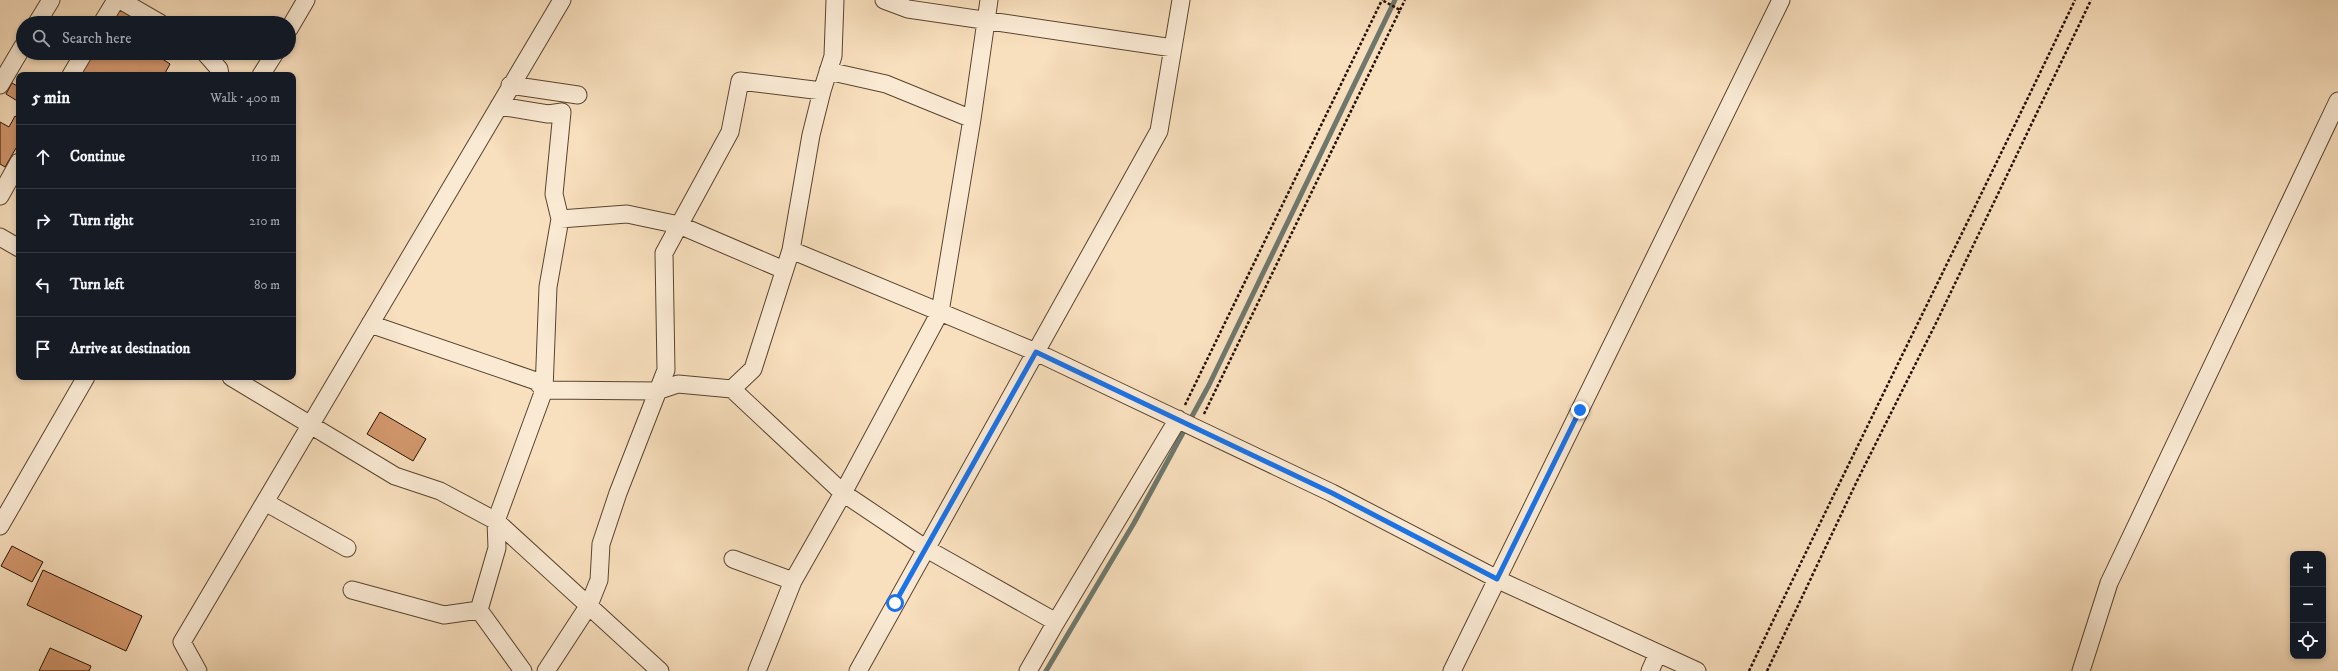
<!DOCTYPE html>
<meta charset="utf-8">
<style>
:root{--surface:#171b24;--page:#20242c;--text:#f1f3f6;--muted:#9ea1a6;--line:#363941}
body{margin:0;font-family:"IM FELL DW Pica",serif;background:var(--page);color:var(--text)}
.controls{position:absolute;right:12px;bottom:12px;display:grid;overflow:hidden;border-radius:8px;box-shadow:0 2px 6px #0003}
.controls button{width:36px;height:36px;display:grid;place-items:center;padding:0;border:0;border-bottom:1px solid var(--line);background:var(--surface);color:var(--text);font:20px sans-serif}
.stop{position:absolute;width:12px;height:12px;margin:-9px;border:3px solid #1a73e8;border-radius:50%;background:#fff}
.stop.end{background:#1a73e8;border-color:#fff;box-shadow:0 1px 4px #0008}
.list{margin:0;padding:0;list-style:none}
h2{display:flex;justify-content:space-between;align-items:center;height:52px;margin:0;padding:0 16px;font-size:17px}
h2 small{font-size:13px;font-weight:400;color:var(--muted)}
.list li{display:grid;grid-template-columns:26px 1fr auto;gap:12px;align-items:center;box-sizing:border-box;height:64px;padding:0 16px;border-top:1px solid var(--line)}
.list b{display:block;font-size:15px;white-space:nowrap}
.list em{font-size:13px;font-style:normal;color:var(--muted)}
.icon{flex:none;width:22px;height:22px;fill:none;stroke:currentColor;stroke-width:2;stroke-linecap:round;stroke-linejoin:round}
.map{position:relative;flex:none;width:2338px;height:671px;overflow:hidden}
.search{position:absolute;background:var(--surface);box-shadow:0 2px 6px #0003;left:16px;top:16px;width:280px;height:44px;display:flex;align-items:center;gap:10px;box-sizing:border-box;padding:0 14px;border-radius:22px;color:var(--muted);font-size:15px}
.panel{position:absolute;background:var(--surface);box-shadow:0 2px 6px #0003;left:16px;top:72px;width:280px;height:308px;border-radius:8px}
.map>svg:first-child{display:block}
</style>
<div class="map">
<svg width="2338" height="671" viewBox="0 0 2338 671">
<rect width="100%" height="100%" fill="#f8dfbd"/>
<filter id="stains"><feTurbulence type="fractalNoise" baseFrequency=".005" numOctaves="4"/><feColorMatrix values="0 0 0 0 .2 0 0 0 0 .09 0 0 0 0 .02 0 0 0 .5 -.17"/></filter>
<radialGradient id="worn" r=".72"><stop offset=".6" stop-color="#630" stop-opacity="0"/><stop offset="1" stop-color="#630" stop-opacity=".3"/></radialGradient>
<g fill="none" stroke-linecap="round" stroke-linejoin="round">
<path stroke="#6e786d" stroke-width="5" d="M1046,671L1134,523L1209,385L1395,0"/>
</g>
<path fill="#d3976d" stroke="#261100" d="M117,7L144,23H108Z
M90,53H160L158,56L170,64L164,75H77Z
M12,83L19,87V102L6,94Z
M15,116L19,119V143L5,167L0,164V122L9,127Z
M380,412L426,439L413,461L367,434Z
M12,546L43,562L32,582L1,566Z
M43,570L142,616L126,651L27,605Z
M50,648L91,666L89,671H39Z"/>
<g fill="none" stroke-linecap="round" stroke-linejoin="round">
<g stroke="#5a442f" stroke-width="19">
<path id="minor" d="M120,0L160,23
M884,0L908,9L1173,48
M37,23L51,0
M102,23L116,0
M289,29L306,0
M205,53L219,69L220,75
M828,71L886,84L972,119L989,0
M71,75L84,53
M261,75L275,53
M0,85L23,46
M510,85L578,95
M972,119L940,312L843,493L925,548L1056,622L1028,671
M0,196L19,162
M560,219L627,214L679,225L784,270
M0,237L19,248
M791,250L1036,352L1332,493L1505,583L1697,671
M370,324L536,381L544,390
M231,377L395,476L440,491L496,521L660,671
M732,389L843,493L793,581L733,559
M544,390L657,391L678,384L732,389L753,369L791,250L811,135L822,91L833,56L835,0
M265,502L347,548
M0,526L86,377
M352,590L444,615L479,610L523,671
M479,610L497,548L496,521L544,390L548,287L560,219L554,194L562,112L548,114L499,106
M1056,622L1178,419
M198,671L182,642L562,0
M546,671L589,605L599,580L601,544L618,493L666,370L664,253L730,132L740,81L822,91
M757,671L793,581
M858,671L1159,131L1181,0
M1452,671L1781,0
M1650,671L1658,653
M2081,671L2109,583L2338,101"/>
</g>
<path stroke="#261100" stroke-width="2.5" stroke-dasharray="3 2" stroke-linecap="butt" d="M1400,10L1405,0
M1185,405L1382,0
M1204,414L1400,10L1382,0
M1749,671C1856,446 1968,224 2075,0
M1767,671L1857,481L1937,321L2091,0"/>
<use href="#minor" stroke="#faead4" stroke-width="17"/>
</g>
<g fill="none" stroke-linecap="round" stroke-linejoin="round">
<path stroke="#1a73e8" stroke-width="5" d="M895,603L1036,352L1332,493L1497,579L1580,410"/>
</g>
<rect width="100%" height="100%" filter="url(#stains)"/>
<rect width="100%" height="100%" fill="url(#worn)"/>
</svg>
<div class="controls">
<button>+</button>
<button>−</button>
<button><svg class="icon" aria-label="locate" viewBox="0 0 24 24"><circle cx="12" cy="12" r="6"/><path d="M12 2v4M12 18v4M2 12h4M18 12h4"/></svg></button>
</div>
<div class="stop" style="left:895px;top:603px"></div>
<div class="stop end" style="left:1580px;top:410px"></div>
<div class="search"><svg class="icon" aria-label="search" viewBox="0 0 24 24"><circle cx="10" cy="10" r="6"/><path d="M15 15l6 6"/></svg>Search here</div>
<section class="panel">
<h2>5 min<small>Walk · 400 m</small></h2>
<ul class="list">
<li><svg class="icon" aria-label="ahead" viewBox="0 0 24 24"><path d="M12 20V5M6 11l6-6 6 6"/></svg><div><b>Continue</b></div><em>110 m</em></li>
<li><svg class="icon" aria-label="right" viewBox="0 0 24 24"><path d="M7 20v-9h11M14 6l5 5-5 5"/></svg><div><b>Turn right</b></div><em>210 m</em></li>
<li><svg class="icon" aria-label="left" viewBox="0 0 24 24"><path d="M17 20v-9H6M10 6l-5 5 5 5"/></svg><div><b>Turn left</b></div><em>80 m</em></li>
<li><svg class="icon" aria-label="arrive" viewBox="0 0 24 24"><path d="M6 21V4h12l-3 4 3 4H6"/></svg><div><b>Arrive at destination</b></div></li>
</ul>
</section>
</div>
